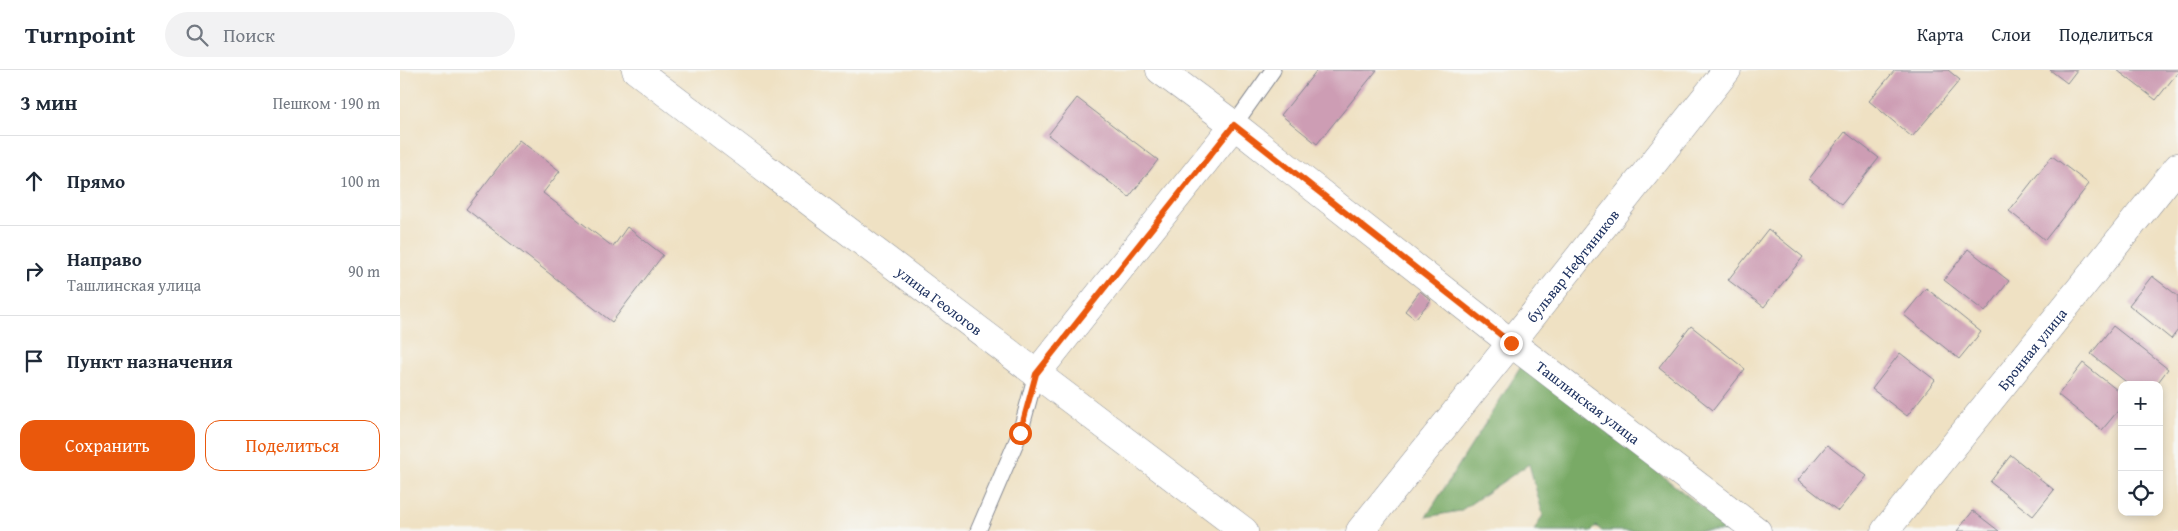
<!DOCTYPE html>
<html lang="ru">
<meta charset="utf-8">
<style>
:root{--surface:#fff;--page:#f2f2f3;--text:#1f2937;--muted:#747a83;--line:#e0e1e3;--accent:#ea580c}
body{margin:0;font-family:"Gentium Book Plus",serif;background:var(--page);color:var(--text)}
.controls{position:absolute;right:15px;bottom:15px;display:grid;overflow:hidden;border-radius:10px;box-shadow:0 2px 8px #0003}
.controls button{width:45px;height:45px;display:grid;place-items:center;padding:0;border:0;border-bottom:1px solid var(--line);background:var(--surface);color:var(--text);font:25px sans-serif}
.stop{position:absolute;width:15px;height:15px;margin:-11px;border:4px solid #ea580c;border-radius:50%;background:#fff}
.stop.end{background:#ea580c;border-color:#fff;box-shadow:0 1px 5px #0008}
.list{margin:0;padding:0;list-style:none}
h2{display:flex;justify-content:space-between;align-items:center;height:65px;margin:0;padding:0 20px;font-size:21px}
h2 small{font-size:16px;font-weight:400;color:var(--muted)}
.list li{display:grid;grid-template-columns:32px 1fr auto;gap:15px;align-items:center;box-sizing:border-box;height:90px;padding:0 20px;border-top:1px solid var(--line)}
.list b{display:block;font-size:19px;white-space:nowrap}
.list p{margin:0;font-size:16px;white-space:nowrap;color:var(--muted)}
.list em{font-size:16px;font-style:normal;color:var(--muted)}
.actions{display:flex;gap:10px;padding:15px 20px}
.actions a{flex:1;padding:11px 0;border:1px solid var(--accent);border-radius:15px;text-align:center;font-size:18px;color:var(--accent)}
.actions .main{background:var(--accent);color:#fff}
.icon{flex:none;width:28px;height:28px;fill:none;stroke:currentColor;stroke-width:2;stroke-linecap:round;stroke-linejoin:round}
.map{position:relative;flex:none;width:1778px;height:461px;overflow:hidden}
header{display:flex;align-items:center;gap:30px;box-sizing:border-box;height:70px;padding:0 25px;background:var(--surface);border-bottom:1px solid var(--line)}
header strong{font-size:24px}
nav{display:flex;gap:28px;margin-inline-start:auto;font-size:18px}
.search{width:350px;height:45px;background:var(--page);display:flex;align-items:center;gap:12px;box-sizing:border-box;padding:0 18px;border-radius:28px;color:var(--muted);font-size:19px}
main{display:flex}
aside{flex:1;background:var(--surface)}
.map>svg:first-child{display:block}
</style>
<header>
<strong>Turnpoint</strong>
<div class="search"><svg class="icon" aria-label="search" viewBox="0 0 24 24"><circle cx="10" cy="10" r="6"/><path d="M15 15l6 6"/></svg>Поиск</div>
<nav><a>Карта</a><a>Слои</a><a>Поделиться</a></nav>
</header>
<main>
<aside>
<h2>3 мин<small>Пешком · 190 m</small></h2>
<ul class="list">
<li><svg class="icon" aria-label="ahead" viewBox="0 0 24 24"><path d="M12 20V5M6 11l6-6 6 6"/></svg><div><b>Прямо</b></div><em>100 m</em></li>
<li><svg class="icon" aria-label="right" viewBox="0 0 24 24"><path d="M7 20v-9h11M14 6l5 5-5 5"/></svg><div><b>Направо</b><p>Ташлинская улица</p></div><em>90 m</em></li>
<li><svg class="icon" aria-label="arrive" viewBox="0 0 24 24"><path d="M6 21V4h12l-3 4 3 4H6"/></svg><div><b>Пункт назначения</b></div></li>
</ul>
<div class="actions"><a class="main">Сохранить</a><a>Поделиться</a></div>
</aside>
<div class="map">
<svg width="1778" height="461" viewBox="0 0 1778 461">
<rect width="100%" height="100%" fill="#f6f6f2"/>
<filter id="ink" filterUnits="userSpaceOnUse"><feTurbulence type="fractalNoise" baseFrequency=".02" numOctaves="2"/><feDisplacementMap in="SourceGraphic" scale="10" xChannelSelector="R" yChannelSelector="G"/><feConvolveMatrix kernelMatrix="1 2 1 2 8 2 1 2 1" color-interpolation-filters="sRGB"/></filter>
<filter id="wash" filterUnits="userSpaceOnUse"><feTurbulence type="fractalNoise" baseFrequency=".0096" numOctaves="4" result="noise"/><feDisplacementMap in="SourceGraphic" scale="20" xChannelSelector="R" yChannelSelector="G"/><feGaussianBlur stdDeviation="1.12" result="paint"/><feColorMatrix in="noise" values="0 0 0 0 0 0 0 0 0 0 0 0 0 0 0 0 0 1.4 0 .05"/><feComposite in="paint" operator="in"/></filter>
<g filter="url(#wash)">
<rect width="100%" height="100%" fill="#efe1c3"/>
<path fill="#79aa66" stroke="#4a6c62" d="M1122,295L1332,461H1202L1196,456L1192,461H1134L1143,445L1129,394L1060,441L1026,447Z"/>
<g id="blocks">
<path fill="#cd9db4" d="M917,0H977L917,74L881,45Z
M1495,0H1548L1560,10L1512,67L1469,31Z
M1650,0H1677L1667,13Z
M1717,0H1778V2L1756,30Z
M677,28L758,90L729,127L648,65Z
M1445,62L1479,88L1442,134L1409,109Z
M119,70L160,101L143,123L213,177L227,157L263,185L212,252L66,139Z
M1652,86L1689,114L1645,170L1609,141Z
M1368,159L1403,187L1364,237L1328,210Z
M1568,179L1609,211L1585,242L1544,210Z
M1752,206L1778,226V260L1771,269L1729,235Z
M1526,218L1581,262L1559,289L1504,245Z
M1020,221L1031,230L1015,249L1005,241Z
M1291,256L1345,299L1313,340L1259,297Z
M1713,256L1768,299L1756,315H1730L1691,284Z
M1500,283L1535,310L1507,346L1472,319Z
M1683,293L1722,324V336L1702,360L1658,325Z
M1427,375L1467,406L1438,441L1398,410Z
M1611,385L1654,420L1633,446L1590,412Z
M1573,441L1599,461H1557Z"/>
</g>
</g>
<g filter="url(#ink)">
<use href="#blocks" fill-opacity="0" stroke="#858890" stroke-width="1"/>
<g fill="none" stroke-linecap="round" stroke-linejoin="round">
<g stroke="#858890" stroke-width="17">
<path id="service" d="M834,55L873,0
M578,461L620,363L636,304"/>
</g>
<g stroke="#858890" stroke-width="29">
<g id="minor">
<path id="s1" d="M760,0L834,55L1111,273L1357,461"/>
<path d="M636,304L834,55"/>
<path id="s2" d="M960,461L1111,273L1327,0"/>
<path id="s3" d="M1485,461L1778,97"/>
</g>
</g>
<g stroke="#858890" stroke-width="29">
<g id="secondary">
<path id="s4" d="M236,0L844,461"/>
</g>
</g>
<use href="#service" stroke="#fff" stroke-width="15"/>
<use href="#minor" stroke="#fff" stroke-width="28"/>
<use href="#secondary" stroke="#fff" stroke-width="28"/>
</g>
</g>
<g fill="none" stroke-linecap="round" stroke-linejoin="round" filter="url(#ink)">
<path stroke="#ea580c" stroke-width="6" d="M620,363L636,304L834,55L1111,273"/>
</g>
<g text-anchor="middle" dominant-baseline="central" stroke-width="5" stroke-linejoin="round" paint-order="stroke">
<g font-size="15" fill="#1b2f5e" stroke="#f6f6f2">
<text stroke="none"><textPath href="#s2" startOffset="340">бульвар Нефтяников</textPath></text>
<text stroke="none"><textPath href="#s4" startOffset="381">улица Геологов</textPath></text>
<text stroke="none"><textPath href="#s3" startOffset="234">Бронная улица</textPath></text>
<text stroke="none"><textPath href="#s1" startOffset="542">Ташлинская улица</textPath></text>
</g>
</g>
</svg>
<div class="controls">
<button>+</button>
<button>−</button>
<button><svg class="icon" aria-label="locate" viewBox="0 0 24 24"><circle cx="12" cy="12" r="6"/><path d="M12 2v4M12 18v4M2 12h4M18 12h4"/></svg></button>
</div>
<div class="stop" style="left:620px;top:363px"></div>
<div class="stop end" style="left:1111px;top:273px"></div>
</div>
</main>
